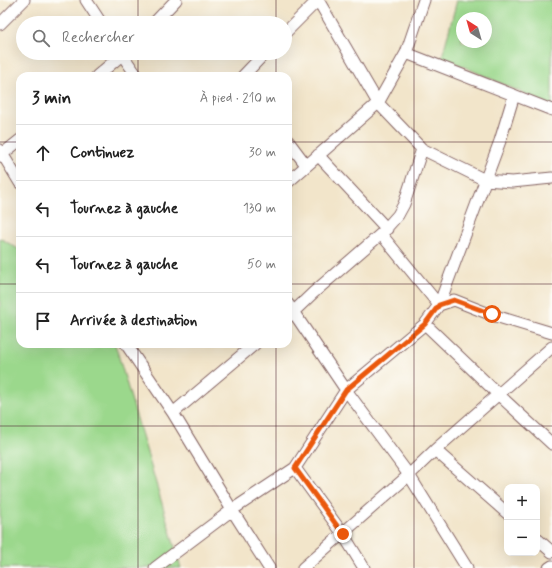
<!DOCTYPE html>
<html lang="fr">
<meta charset="utf-8">
<style>
:root{--surface:#fff;--page:#f6f6f6;--text:#222;--muted:#767676;--line:#e0e0e0}
body{margin:0;font-family:Mynerve,sans-serif;background:var(--page);color:var(--text)}
.controls{position:absolute;right:12px;bottom:12px;display:grid;overflow:hidden;border-radius:8px;box-shadow:0 4px 16px #0002}
.controls button{width:36px;height:36px;display:grid;place-items:center;padding:0;border:0;border-bottom:1px solid var(--line);background:var(--surface);color:var(--text);font:20px sans-serif}
.compass{position:absolute;left:456px;top:12px;width:36px;height:36px;border-radius:50%;background:var(--surface);box-shadow:0 4px 16px #0002;rotate:323deg}
.stop{position:absolute;width:12px;height:12px;margin:-9px;border:3px solid #ea580c;border-radius:50%;background:#fff}
.stop.end{background:#ea580c;border-color:#fff;box-shadow:0 1px 4px #0008}
.list{margin:0;padding:0;list-style:none}
h2{display:flex;justify-content:space-between;align-items:center;height:52px;margin:0;padding:0 16px;font-size:17px}
h2 small{font-size:13px;font-weight:400;color:var(--muted)}
.list li{display:grid;grid-template-columns:26px 1fr auto;gap:12px;align-items:center;box-sizing:border-box;height:56px;padding:0 16px;border-top:1px solid var(--line)}
.list b{display:block;font-size:15px;white-space:nowrap}
.list em{font-size:13px;font-style:normal;color:var(--muted)}
.icon{flex:none;width:22px;height:22px;fill:none;stroke:currentColor;stroke-width:2;stroke-linecap:round;stroke-linejoin:round}
.map{position:relative;flex:none;width:552px;height:568px;overflow:hidden}
.search{position:absolute;background:var(--surface);box-shadow:0 4px 16px #0002;left:16px;top:16px;width:276px;height:44px;display:flex;align-items:center;gap:10px;box-sizing:border-box;padding:0 14px;border-radius:22px;color:var(--muted);font-size:15px}
.panel{position:absolute;background:var(--surface);box-shadow:0 4px 16px #0002;left:16px;top:72px;width:276px;height:276px;border-radius:12px}
.map>svg:first-child{display:block}
</style>
<div class="map">
<svg width="552" height="568" viewBox="0 0 552 568">
<rect width="100%" height="100%" fill="#fdfcf7"/>
<filter id="ink" filterUnits="userSpaceOnUse"><feTurbulence type="fractalNoise" baseFrequency=".025" numOctaves="2"/><feDisplacementMap in="SourceGraphic" scale="8" xChannelSelector="R" yChannelSelector="G"/><feConvolveMatrix kernelMatrix="1 2 1 2 8 2 1 2 1" color-interpolation-filters="sRGB"/></filter>
<filter id="wash" filterUnits="userSpaceOnUse"><feTurbulence type="fractalNoise" baseFrequency=".012" numOctaves="4" result="noise"/><feDisplacementMap in="SourceGraphic" scale="16" xChannelSelector="R" yChannelSelector="G"/><feGaussianBlur stdDeviation="0.9" result="paint"/><feColorMatrix in="noise" values="0 0 0 0 0 0 0 0 0 0 0 0 0 0 0 0 0 1.4 0 .05"/><feComposite in="paint" operator="in"/></filter>
<g filter="url(#wash)">
<rect width="100%" height="100%" fill="#f2e5ca"/>
<path fill="#9bd88c" stroke="#727c5c" fill-rule="evenodd" d="M457,0H552V106L442,57ZM462,18H486V42H462Z
M0,238L20,250V344H115L181,568H0Z"/>
</g>
<g filter="url(#ink)">
<g fill="none" stroke-linecap="round" stroke-linejoin="round">
<g stroke="#856463" stroke-width="13">
<path id="street" d="M86,0L101,23
M318,0L378,103L422,149L485,180L512,182L552,178
M154,23L176,0
M0,24L24,0
M285,33L318,0
M121,53L137,76
M406,53L552,110
M97,76L124,53
M243,76L265,53
M288,141L306,165
M0,150L20,183
M318,155L387,229
M0,156L20,140
M288,182L378,103L406,53L424,0
M381,234L439,305L454,300L492,315L552,333
M288,304L346,390L409,475L467,568
M289,316L313,293L381,234L398,215L404,204L422,149
M425,324L498,394L552,444
M126,344L173,413L232,510L269,568
M173,413L255,344
M435,450L507,513
M295,468L343,534L364,568
M537,539L552,552
M155,568L232,510L295,468L346,390L425,324L439,305L500,141L514,95
M303,568L409,475L435,450L552,347
M549,568L552,566"/>
</g>
<use href="#street" stroke="#fff" stroke-width="11"/>
</g>
</g>
<g fill="none" stroke-linecap="round" stroke-linejoin="round" filter="url(#ink)">
<path stroke="#ea580c" stroke-width="5" d="M343,534L295,468L346,390L425,324L439,305L454,300L492,314"/>
</g>
<path fill="none" stroke="#4a1f2b" stroke-width="1" stroke-opacity="0.55" d="M138,0V23M276,0V23M414,0V568M138,53V76M276,53V76M0,142H20M288,142H552M0,284H20M288,284H552M138,344V568M276,344V568M0,426H552"/>
</svg>
<div class="controls">
<button>+</button>
<button>−</button>
</div>
<svg class="compass" viewBox="-18 -18 36 36"><path d="M0-13l5 13h-10z" fill="#e53935"/><path d="M0 13l5-13h-10z" fill="#767676"/></svg>
<div class="stop" style="left:492px;top:314px"></div>
<div class="stop end" style="left:343px;top:534px"></div>
<div class="search"><svg class="icon" aria-label="search" viewBox="0 0 24 24"><circle cx="10" cy="10" r="6"/><path d="M15 15l6 6"/></svg>Rechercher</div>
<section class="panel">
<h2>3 min<small>À pied · 210 m</small></h2>
<ul class="list">
<li><svg class="icon" aria-label="ahead" viewBox="0 0 24 24"><path d="M12 20V5M6 11l6-6 6 6"/></svg><div><b>Continuez</b></div><em>30 m</em></li>
<li><svg class="icon" aria-label="left" viewBox="0 0 24 24"><path d="M17 20v-9H6M10 6l-5 5 5 5"/></svg><div><b>Tournez à gauche</b></div><em>130 m</em></li>
<li><svg class="icon" aria-label="left" viewBox="0 0 24 24"><path d="M17 20v-9H6M10 6l-5 5 5 5"/></svg><div><b>Tournez à gauche</b></div><em>50 m</em></li>
<li><svg class="icon" aria-label="arrive" viewBox="0 0 24 24"><path d="M6 21V4h12l-3 4 3 4H6"/></svg><div><b>Arrivée à destination</b></div></li>
</ul>
</section>
</div>
